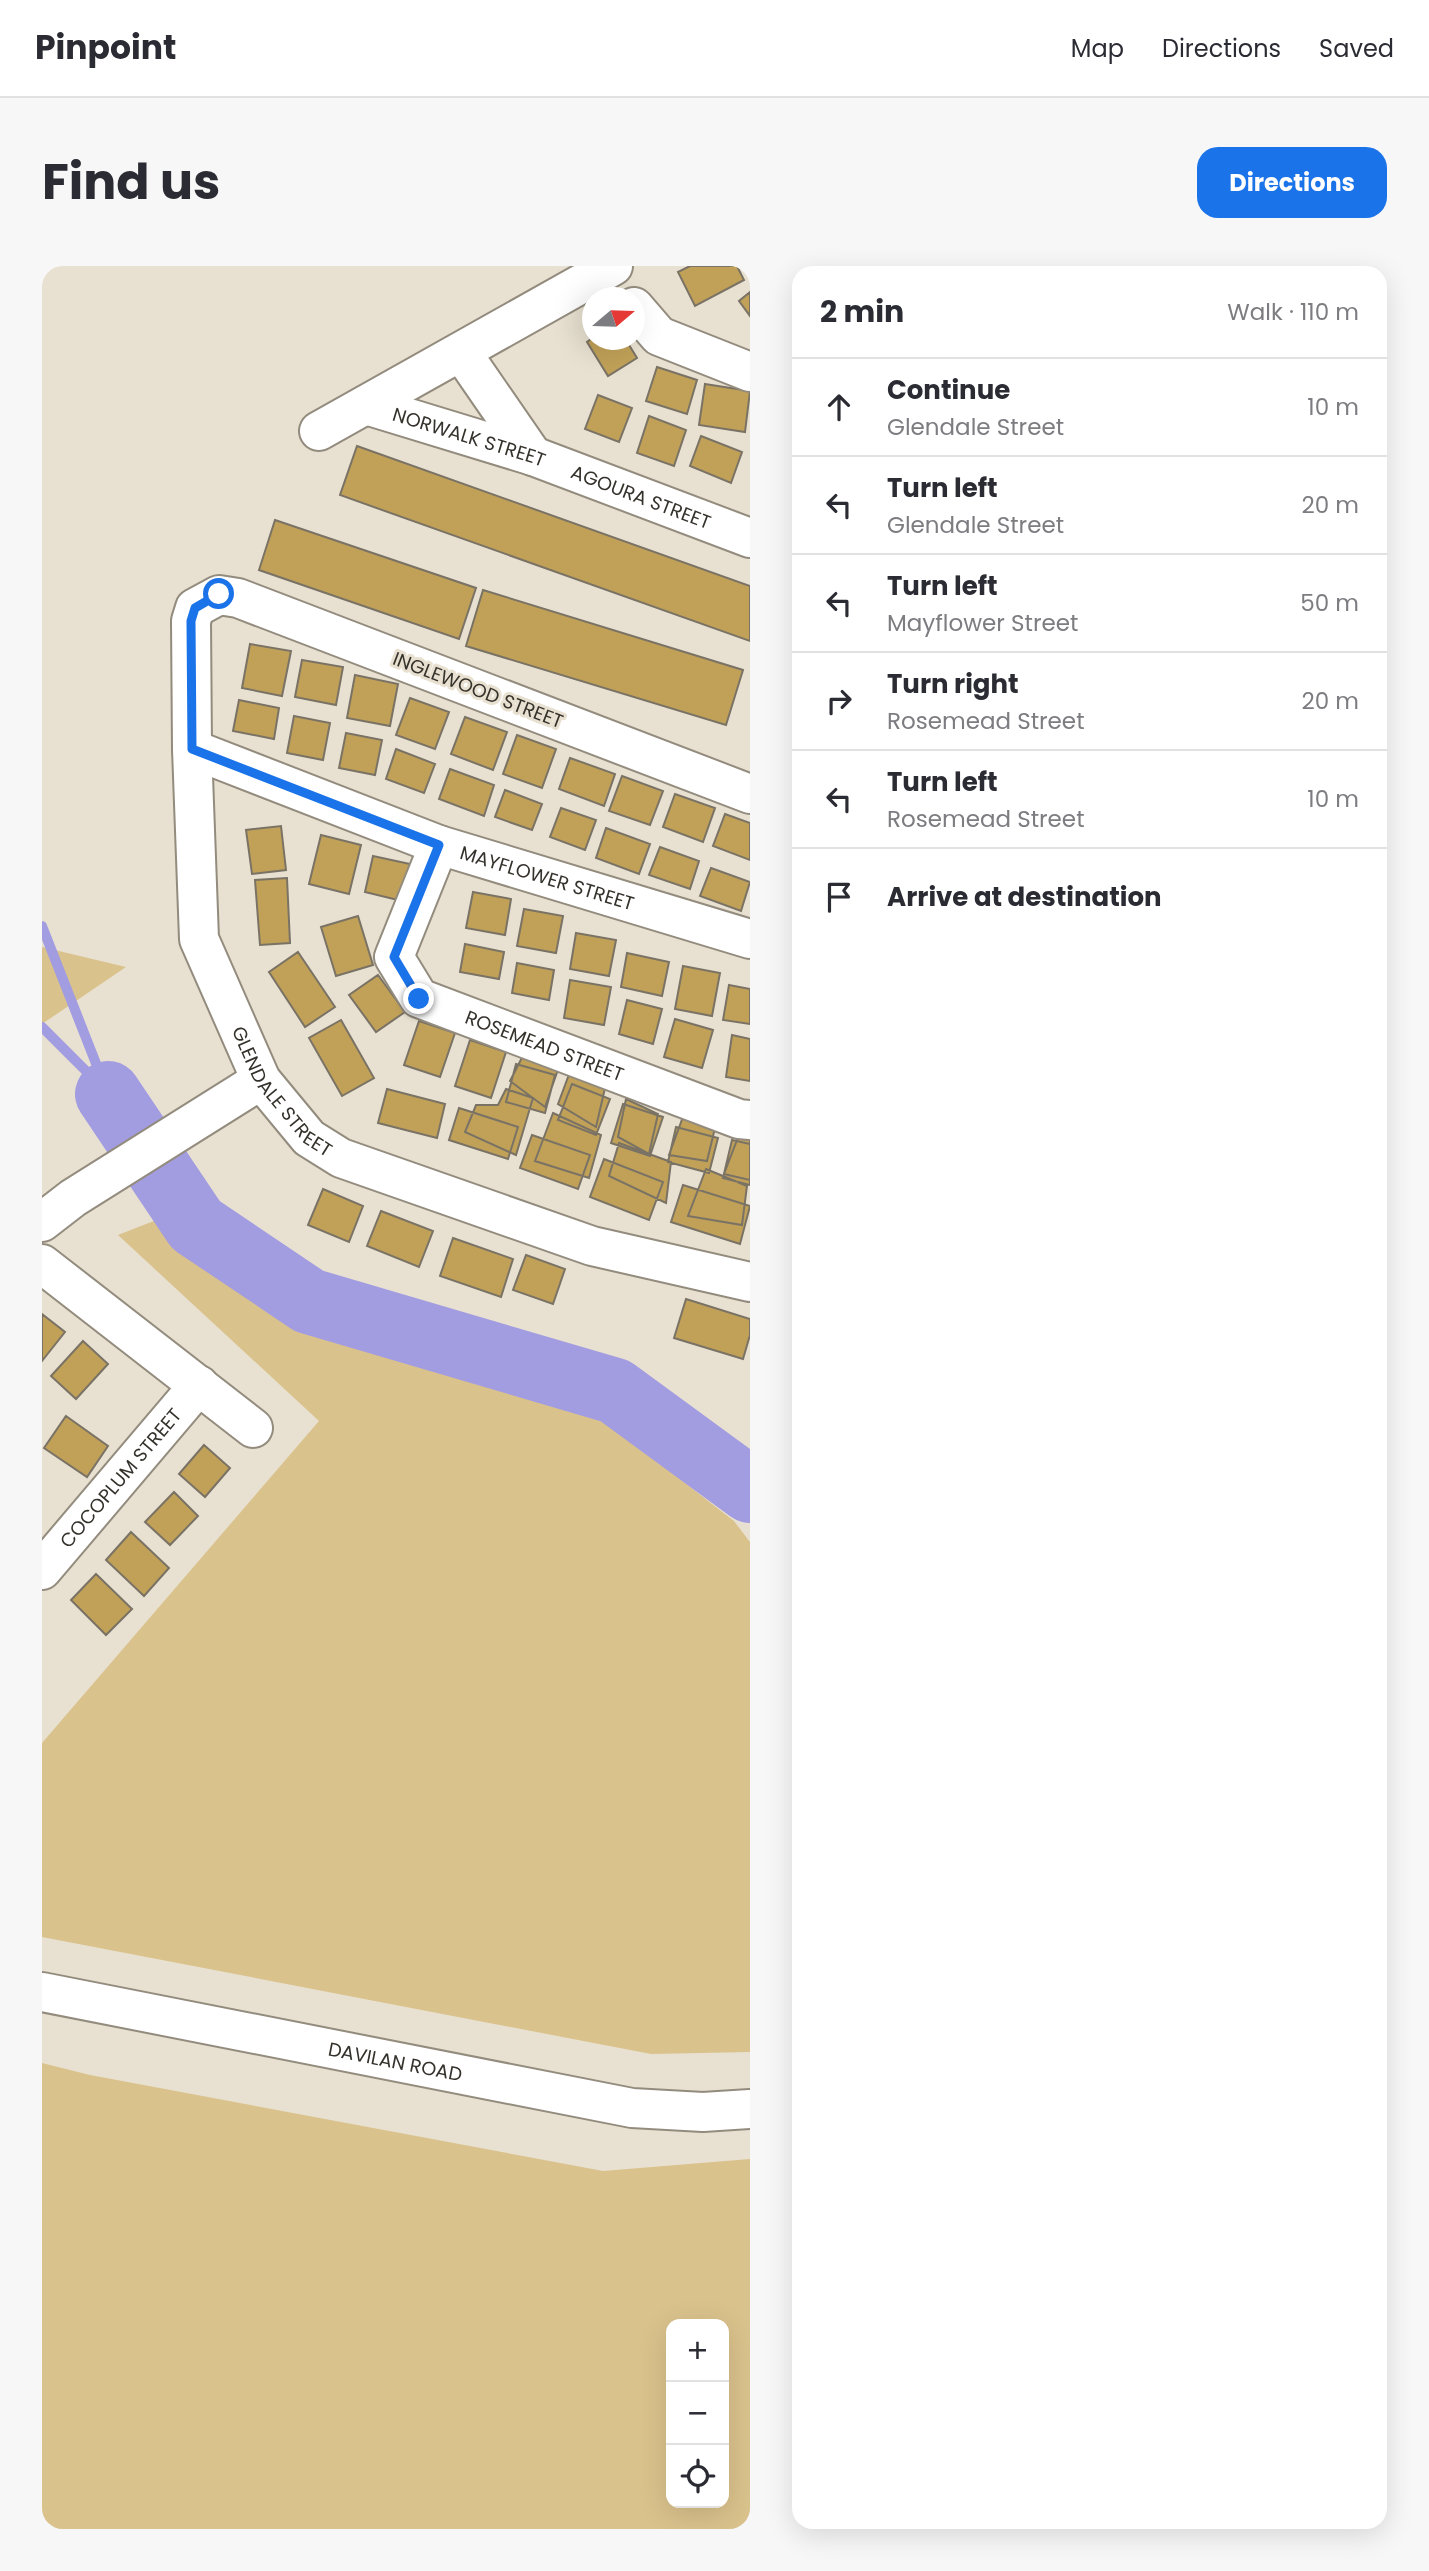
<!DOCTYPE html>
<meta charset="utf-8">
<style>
:root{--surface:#fff;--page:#f7f7f7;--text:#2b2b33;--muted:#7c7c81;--line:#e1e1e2;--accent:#1a73e8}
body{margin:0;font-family:Poppins,sans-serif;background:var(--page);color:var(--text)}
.controls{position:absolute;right:21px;bottom:21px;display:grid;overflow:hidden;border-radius:14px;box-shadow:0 7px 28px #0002}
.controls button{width:63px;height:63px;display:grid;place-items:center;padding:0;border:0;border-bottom:2px solid var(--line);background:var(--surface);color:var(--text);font:35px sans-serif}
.compass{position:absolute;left:540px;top:21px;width:63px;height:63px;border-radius:50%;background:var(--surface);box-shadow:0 7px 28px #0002;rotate:71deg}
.stop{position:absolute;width:21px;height:21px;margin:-16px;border:5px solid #1a73e8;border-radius:50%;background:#fff}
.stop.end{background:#1a73e8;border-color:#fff;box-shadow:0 2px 7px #0008}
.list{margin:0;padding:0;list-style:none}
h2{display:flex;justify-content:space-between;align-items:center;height:91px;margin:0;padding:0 28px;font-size:30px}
h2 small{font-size:23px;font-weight:400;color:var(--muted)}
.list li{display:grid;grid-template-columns:46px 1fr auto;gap:21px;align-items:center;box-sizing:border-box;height:98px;padding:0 28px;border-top:2px solid var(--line)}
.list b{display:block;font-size:26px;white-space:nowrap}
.list p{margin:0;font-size:23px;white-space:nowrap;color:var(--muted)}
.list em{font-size:23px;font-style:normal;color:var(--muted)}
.icon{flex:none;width:38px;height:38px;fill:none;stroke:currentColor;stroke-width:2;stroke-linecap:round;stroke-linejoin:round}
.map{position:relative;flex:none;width:708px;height:2263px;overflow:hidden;border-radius:21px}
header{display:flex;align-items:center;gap:42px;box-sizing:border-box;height:98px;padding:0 35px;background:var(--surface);border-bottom:2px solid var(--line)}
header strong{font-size:33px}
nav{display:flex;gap:38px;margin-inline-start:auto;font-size:24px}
.intro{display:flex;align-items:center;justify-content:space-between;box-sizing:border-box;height:168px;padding:0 42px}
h1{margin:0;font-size:49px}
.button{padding:18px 32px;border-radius:21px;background:var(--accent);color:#fff;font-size:24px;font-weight:700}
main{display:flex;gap:42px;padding:0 42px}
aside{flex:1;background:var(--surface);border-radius:21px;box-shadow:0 7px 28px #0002}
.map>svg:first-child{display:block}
</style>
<header>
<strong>Pinpoint</strong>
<nav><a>Map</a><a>Directions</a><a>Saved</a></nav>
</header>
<div class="intro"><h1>Find us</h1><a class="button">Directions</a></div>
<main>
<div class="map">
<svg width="708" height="2263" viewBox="0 0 708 2263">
<rect width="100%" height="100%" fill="#e8e1d1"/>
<path fill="#dac28c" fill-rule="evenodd" d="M0,681L84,701L0,758Z
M127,949L257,1048L567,1158L692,1255L708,1276V1786L609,1788L0,1671V1477L277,1155L76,969Z
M0,1797L48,1809L561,1905L708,1893V2263H0ZM682,2058V2237H629V2058Z"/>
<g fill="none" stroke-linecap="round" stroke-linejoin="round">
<path stroke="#a29ce1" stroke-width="10" d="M0,660L66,828
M0,761L62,823"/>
<path stroke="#a29ce1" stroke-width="66" d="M66,828L154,959L267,1035L573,1125L708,1224"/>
</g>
<path fill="#c1a158" stroke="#7a7365" stroke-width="2" d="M648,0H695L702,14L653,40L636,6Z
M708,26V50L697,35Z
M550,72L584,74L595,92L566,110L545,76Z
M615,101L655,114L645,148L604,135Z
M663,118L708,125L703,166L657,159Z
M556,129L590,142L577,176L543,163Z
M607,150L644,164L632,200L595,187Z
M659,170L700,186L689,217L648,200Z
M315,180L708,320V375L298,229Z
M233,254L434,322L417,373L217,304Z
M441,324L701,404L684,459L424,380Z
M208,378L249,385L240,430L200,422Z
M260,394L301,401L294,439L253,431Z
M313,409L356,418L348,460L305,452Z
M368,432L407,446L393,483L354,469Z
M197,434L237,442L232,473L191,465Z
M252,450L288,457L281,494L245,487Z
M423,451L465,466L451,504L409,488Z
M304,467L340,474L333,509L297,502Z
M475,469L514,483L500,522L461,508Z
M354,483L393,498L382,527L344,513Z
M528,492L573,508L562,540L517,523Z
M408,503L452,519L442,550L397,533Z
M580,510L621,525L608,559L567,545Z
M463,524L500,538L490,564L453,551Z
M633,528L673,542L661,576L621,561Z
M519,542L554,554L543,584L508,571Z
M683,548L708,557V594L671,580Z
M239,560L244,604L210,608L204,564Z
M564,562L608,578L597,608L554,592Z
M279,569L319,579L307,628L267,618Z
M618,581L657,595L648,623L607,609Z
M331,590L368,598L360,635L323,626Z
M669,602L708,616L699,645L658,630Z
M245,612L248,677L218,679L213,614Z
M431,626L469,633L463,669L424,662Z
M482,643L521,650L514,687L475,680Z
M316,650L331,699L294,710L279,661Z
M534,667L574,674L567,710L528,703Z
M423,678L462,686L457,713L418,706Z
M256,686L293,741L263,761L227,706Z
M585,687L627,696L620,730L579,721Z
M475,697L512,704L507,734L470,727Z
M641,700L678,707L670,750L633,743Z
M336,709L363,746L334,766L307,729Z
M528,714L569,721L562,759L522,752Z
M687,719L708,723V758L681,754Z
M585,734L620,743L611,778L577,768Z
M633,753L671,764L660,802L622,791Z
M299,754L332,812L300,830L267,772Z
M377,755L413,767L398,811L362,799Z
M690,769L708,773V815L684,811Z
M428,774L464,786L449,832L413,820Z
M489,774L519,795L503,841L468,815Z
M532,795L564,818L554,861L516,838Z
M474,798L513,809L503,847L464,836Z
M530,818L568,833L554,869L516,854Z
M345,823L403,838L395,872L336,857Z
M464,823L491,832L474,889L423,866L434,839H456Z
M584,833L616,848L607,888L576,871Z
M581,838L621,851L608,890L569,877Z
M417,842L476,861L466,893L407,874Z
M511,847L559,869L547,912L493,895Z
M642,848L673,862L665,895L627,889Z
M634,861L676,872L667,907L626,896Z
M700,861L708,863V914L682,908Z
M490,869L548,889L536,923L478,902Z
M690,874L708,878V919L681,912Z
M577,877L629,896L624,937L567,910Z
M562,893L621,916L607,954L548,931Z
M664,903L705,920L700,959L646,950Z
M641,919L708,940L698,978L629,956Z
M281,923L321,940L307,976L266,959Z
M339,945L391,965L377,1001L325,980Z
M411,972L471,993L459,1031L398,1010Z
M484,989L523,1003L511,1038L471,1024Z
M644,1033L708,1053V1069L701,1093L632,1072Z
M0,1048L23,1066L0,1095Z
M41,1075L66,1098L34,1133L9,1110Z
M24,1150L66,1180L45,1211L2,1182Z
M162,1179L188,1202L163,1231L137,1208Z
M132,1226L156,1250L128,1279L103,1256Z
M89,1266L127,1302L102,1330L64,1294Z
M54,1308L90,1343L64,1369L29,1334Z"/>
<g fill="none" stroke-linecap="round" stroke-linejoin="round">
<g stroke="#938c7e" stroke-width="42">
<g id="minor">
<path d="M592,41L617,70L708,106"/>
<path d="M420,87L491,190"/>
<path id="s1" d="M324,139L491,190L708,272"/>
<path d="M277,165L571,0"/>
<path id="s2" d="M150,483L397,579L708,673"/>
<path id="s3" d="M708,528L196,332L177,329L153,342L149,355L150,483L157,673L219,814L267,872L299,892L550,980L708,1016"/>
<path id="s4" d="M397,579L352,691L377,732L697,853L708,854"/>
<path d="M0,956L31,932L219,814"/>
<path d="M0,998L211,1162"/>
<path id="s5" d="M0,1304L157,1119"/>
</g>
</g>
<g stroke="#938c7e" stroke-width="42">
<g id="major">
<path id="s6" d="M0,1726L590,1842L661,1846L708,1843"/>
</g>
</g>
<use href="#minor" stroke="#fff" stroke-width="38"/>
<use href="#major" stroke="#fff" stroke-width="38"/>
</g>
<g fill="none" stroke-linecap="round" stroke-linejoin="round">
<path stroke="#1a73e8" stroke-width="9" d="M177,328L153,342L149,355L150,483L397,579L352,691L377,733"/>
</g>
<g text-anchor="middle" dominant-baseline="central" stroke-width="6" stroke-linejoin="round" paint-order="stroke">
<g font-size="19" fill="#35322c" stroke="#e8e1d1">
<text stroke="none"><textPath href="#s1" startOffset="108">NORWALK STREET</textPath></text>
<text stroke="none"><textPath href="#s1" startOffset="290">AGOURA STREET</textPath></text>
<text transform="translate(436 424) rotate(21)">INGLEWOOD STREET</text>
<text stroke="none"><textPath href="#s2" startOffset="378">MAYFLOWER STREET</textPath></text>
<text stroke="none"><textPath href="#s4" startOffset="303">ROSEMEAD STREET</textPath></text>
<text stroke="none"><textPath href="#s3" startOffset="1102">GLENDALE STREET</textPath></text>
<text stroke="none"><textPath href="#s5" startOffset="121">COCOPLUM STREET</textPath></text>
<text stroke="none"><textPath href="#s6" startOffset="360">DAVILAN ROAD</textPath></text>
</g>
</g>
</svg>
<div class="controls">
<button>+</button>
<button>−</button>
<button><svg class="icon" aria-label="locate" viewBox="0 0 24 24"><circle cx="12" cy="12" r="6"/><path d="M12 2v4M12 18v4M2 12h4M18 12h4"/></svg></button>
</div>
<svg class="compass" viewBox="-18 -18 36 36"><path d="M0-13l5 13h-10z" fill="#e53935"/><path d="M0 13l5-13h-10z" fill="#7c7c81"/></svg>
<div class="stop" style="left:177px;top:328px"></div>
<div class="stop end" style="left:377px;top:733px"></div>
</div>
<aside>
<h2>2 min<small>Walk · 110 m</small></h2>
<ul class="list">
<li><svg class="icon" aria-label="ahead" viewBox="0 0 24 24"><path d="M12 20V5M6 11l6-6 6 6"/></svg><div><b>Continue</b><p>Glendale Street</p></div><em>10 m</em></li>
<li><svg class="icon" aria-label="left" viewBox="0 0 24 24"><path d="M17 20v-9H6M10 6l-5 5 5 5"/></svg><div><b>Turn left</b><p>Glendale Street</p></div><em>20 m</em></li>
<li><svg class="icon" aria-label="left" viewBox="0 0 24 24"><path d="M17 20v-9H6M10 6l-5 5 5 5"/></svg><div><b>Turn left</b><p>Mayflower Street</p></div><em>50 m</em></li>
<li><svg class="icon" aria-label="right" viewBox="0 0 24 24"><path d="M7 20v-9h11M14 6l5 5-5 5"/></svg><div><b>Turn right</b><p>Rosemead Street</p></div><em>20 m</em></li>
<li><svg class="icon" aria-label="left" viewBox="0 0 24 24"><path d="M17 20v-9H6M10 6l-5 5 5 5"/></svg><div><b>Turn left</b><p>Rosemead Street</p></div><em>10 m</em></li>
<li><svg class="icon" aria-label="arrive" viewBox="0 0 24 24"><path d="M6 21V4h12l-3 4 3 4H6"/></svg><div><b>Arrive at destination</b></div></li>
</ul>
</aside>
</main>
